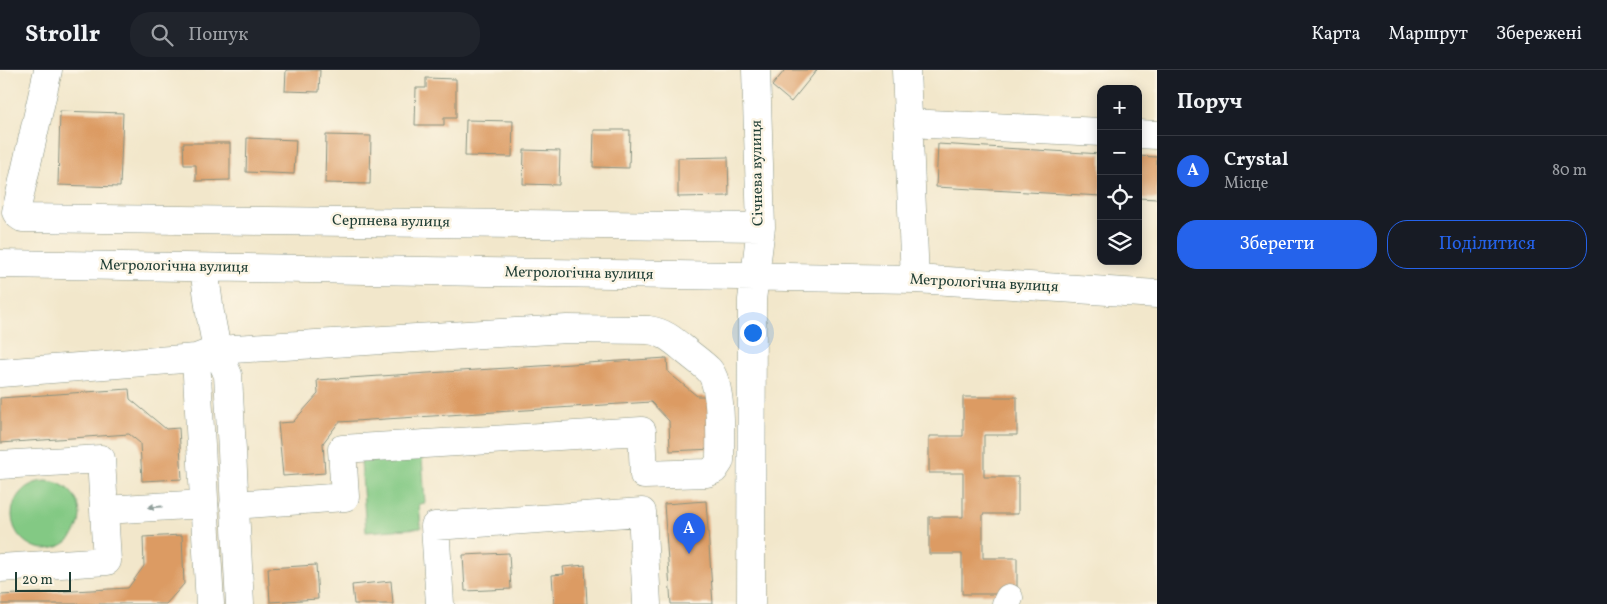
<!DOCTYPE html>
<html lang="uk">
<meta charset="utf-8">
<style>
:root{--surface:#171b24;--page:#20242c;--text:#f1f3f6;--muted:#9ea1a6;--line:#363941;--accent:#2563eb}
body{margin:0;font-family:Vollkorn,serif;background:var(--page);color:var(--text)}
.controls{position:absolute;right:15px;top:15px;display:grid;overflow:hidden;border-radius:10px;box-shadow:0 2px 12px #0003}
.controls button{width:45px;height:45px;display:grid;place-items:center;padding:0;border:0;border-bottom:1px solid var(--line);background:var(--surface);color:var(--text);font:25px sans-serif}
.scale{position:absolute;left:15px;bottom:12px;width:56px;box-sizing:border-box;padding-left:5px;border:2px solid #1f3d34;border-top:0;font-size:14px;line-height:18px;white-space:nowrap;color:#1f3d34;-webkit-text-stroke:4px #fcf5e5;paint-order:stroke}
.you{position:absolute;left:752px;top:262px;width:18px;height:18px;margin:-12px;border:4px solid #fff;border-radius:50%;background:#1a73e8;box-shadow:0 0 0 8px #1a73e833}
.badge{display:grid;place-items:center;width:32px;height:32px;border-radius:50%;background:var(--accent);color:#fff;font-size:16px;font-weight:700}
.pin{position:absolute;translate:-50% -41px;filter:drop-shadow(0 1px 2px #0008)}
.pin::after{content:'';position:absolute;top:26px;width:18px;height:15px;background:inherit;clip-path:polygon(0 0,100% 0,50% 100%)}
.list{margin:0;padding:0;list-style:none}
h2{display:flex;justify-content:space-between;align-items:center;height:65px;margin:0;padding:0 20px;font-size:21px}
h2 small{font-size:16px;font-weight:400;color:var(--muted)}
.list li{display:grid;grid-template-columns:32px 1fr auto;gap:15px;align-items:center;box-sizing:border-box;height:70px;padding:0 20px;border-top:1px solid var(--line)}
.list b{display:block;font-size:19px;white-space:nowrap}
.list p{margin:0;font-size:16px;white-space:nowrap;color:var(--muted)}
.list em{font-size:16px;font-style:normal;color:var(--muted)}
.actions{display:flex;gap:10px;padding:15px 20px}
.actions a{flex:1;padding:11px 0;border:1px solid var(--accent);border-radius:20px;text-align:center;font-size:18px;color:var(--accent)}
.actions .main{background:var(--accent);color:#fff}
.icon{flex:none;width:28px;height:28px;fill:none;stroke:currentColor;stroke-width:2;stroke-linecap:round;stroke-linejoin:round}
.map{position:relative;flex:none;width:1157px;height:534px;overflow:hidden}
header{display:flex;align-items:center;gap:30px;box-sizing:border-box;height:70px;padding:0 25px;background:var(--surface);border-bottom:1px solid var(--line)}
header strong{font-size:24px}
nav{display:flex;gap:28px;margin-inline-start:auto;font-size:18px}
.search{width:350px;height:45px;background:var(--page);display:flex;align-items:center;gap:12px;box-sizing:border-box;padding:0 18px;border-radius:20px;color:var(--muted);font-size:19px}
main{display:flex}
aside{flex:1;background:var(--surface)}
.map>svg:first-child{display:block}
</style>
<header>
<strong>Strollr</strong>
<div class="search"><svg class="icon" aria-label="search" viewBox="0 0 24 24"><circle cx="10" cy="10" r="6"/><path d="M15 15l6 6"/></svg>Пошук</div>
<nav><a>Карта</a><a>Маршрут</a><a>Збережені</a></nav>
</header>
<main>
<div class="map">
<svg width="1157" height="534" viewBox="0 0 1157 534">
<rect width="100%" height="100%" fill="#fcf5e5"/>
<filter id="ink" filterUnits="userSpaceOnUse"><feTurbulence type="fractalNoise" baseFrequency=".02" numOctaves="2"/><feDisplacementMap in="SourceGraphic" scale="10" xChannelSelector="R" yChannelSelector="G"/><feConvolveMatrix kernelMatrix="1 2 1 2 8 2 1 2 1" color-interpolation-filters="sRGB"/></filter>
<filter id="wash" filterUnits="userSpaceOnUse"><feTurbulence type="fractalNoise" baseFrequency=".0096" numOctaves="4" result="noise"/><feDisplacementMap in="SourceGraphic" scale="20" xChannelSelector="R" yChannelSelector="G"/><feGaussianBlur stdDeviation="1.12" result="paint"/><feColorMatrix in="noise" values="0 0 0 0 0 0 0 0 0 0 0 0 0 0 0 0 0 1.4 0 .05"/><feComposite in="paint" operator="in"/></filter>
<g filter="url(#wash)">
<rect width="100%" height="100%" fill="#f2e7cb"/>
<path fill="#83c984" stroke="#51835c" d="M422,387L425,433L419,434L421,458L366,462L361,391Z
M12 445a34 34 0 1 1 68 0a34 34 0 1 1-68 0Z"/>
<g id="blocks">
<path fill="#dc9b64" d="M286,0H320L319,22L285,21Z
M782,0H817L791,32L772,16L784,1Z
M426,8L456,9V48H444V55H415L416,18H426Z
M60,41L123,43L120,117L58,115Z
M466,50L513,51L512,87L465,86Z
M594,60H630L629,98L593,97Z
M326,65L371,66L370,114L325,113Z
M247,68L296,70L294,104L246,102Z
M183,73H230V110L196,111V95H184Z
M938,74L1101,84V126L936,117Z
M524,80L560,81L559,115L523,114Z
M1138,86L1157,87V129L1138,128Z
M728,87L729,126L678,127V88Z
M667,288L668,302L697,326H711L713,379L670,381L669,351L651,332L339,352L323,373L325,403L283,406L278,353L293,352L318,324L317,310Z
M129,319L130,329L166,359L179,358L182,409L142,411L140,373L129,364L0,373V328Z
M963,327H1017V365H984V407H1018V444H983V488H1017V524H962V484H929V447H963V403H929V366H963Z
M706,431L713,534H671L664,434Z
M182,465L184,514L166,534H0V525L128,518L144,496L143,467Z
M509,483L511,519L465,521L463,485Z
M316,495L318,529L270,532L268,498Z
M585,495L587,534H554L552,505L564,504L563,497Z
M391,511L393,534H354L352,515Z"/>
</g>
</g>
<g filter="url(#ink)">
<use href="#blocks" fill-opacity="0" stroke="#889280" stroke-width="1"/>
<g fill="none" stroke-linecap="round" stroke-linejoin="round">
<g stroke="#889280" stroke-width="29">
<path id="minor" d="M48,0L16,142L18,145L22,148L761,157
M906,0L915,209
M908,53L1101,62
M1138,64L1157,65
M0,194L915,209L1157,224
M204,198L210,243L217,280L228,305L240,534
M196,288L210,534
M0,303L196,288L217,280L567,259L649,260C664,262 673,270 685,280C693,287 702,293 709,300C723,316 720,369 720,391L714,400L707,403L644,405L642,361L342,379L345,427L234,435
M0,395L101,389L107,491L0,498
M105,440L204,434
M440,534L435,456L642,442L647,534
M751,534L752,230L761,157L756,0
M1006,534L1009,528"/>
</g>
<use href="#minor" stroke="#fff" stroke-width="28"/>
</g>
<defs><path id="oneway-solid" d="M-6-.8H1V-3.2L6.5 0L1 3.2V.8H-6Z" transform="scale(1.25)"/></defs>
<use fill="#8f9e9a" href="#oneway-solid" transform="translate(155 437) rotate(177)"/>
</g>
<g text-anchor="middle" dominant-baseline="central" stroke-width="5" stroke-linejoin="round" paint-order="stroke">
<g font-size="15" fill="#1f3d34" stroke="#fcf5e5">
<text transform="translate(758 103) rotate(-91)">Січнева вулиця</text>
<text transform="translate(391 152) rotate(1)">Серпнева вулиця</text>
<text transform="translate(174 197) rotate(1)">Метрологічна вулиця</text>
<text transform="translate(579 204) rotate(1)">Метрологічна вулиця</text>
<text transform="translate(984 214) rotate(3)">Метрологічна вулиця</text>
</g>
</g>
</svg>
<div class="controls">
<button>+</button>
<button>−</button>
<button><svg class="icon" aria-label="locate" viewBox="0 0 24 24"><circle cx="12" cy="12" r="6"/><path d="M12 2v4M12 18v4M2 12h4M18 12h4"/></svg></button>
<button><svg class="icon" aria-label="layers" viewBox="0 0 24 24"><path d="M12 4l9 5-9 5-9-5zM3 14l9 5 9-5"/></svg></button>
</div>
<div class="scale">20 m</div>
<div class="you"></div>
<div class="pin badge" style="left:689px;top:484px">A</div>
</div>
<aside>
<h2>Поруч<small></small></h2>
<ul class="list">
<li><span class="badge">A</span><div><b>Crystal</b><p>Місце</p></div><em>80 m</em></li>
</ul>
<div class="actions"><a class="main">Зберегти</a><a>Поділитися</a></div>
</aside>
</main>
